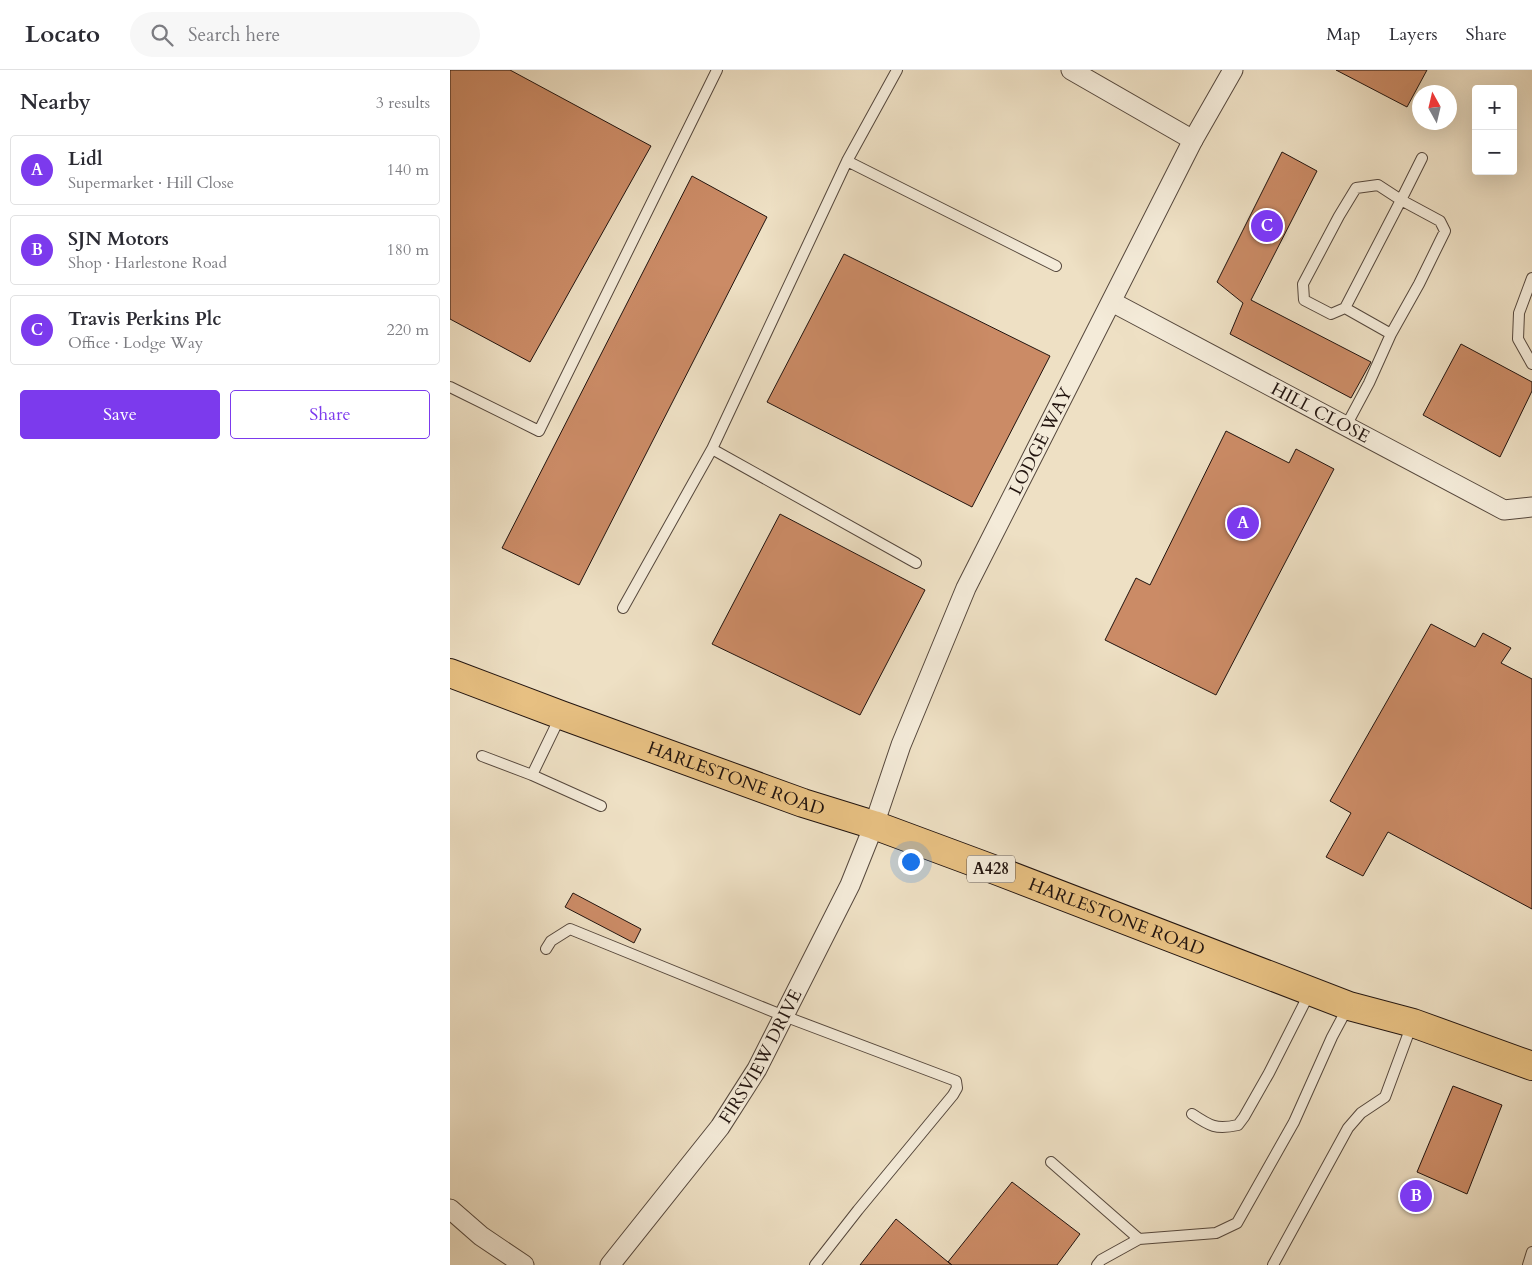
<!DOCTYPE html>
<meta charset="utf-8">
<style>
:root{--surface:#fff;--page:#f7f7f7;--text:#2b2b33;--muted:#7c7c81;--line:#e1e1e2;--accent:#7c3aed}
body{margin:0;font-family:Cardo,serif;background:var(--page);color:var(--text)}
.controls{position:absolute;right:15px;top:15px;display:grid;overflow:hidden;border-radius:5px;box-shadow:0 5px 20px #0002}
.controls button{width:45px;height:45px;display:grid;place-items:center;padding:0;border:0;border-bottom:1px solid var(--line);background:var(--surface);color:var(--text);font:25px sans-serif}
.compass{position:absolute;left:962px;top:15px;width:45px;height:45px;border-radius:50%;background:var(--surface);box-shadow:0 5px 20px #0002;rotate:352deg}
.you{position:absolute;left:460px;top:791px;width:18px;height:18px;margin:-12px;border:4px solid #fff;border-radius:50%;background:#1a73e8;box-shadow:0 0 0 8px #1a73e833}
.badge{display:grid;place-items:center;width:32px;height:32px;border-radius:50%;background:var(--accent);color:#fff;font-size:16px;font-weight:700}
.pin{position:absolute;translate:-50% -50%;border:2px solid #fff;box-shadow:0 1px 5px #0006}
.list{margin:0;padding:0;list-style:none}
h2{display:flex;justify-content:space-between;align-items:center;height:65px;margin:0;padding:0 20px;font-size:21px}
h2 small{font-size:16px;font-weight:400;color:var(--muted)}
.list li{display:grid;grid-template-columns:32px 1fr auto;gap:15px;align-items:center;box-sizing:border-box;height:70px;margin:0 10px 10px;padding:0 10px;border:1px solid var(--line);border-radius:5px}
.list b{display:block;font-size:19px;white-space:nowrap}
.list p{margin:0;font-size:16px;white-space:nowrap;color:var(--muted)}
.list em{font-size:16px;font-style:normal;color:var(--muted)}
.actions{display:flex;gap:10px;padding:15px 20px}
.actions a{flex:1;padding:11px 0;border:1px solid var(--accent);border-radius:5px;text-align:center;font-size:18px;color:var(--accent)}
.actions .main{background:var(--accent);color:#fff}
.icon{flex:none;width:28px;height:28px;fill:none;stroke:currentColor;stroke-width:2;stroke-linecap:round;stroke-linejoin:round}
.map{position:relative;flex:none;width:1082px;height:1195px;overflow:hidden}
header{display:flex;align-items:center;gap:30px;box-sizing:border-box;height:70px;padding:0 25px;background:var(--surface);border-bottom:1px solid var(--line)}
header strong{font-size:24px}
nav{display:flex;gap:28px;margin-inline-start:auto;font-size:18px}
.search{width:350px;height:45px;background:var(--page);display:flex;align-items:center;gap:12px;box-sizing:border-box;padding:0 18px;border-radius:28px;color:var(--muted);font-size:19px}
main{display:flex}
aside{flex:1;background:var(--surface)}
.map>svg:first-child{display:block}
</style>
<header>
<strong>Locato</strong>
<div class="search"><svg class="icon" aria-label="search" viewBox="0 0 24 24"><circle cx="10" cy="10" r="6"/><path d="M15 15l6 6"/></svg>Search here</div>
<nav><a>Map</a><a>Layers</a><a>Share</a></nav>
</header>
<main>
<aside>
<h2>Nearby<small>3 results</small></h2>
<ul class="list">
<li><span class="badge">A</span><div><b>Lidl</b><p>Supermarket · Hill Close</p></div><em>140 m</em></li>
<li><span class="badge">B</span><div><b>SJN Motors</b><p>Shop · Harlestone Road</p></div><em>180 m</em></li>
<li><span class="badge">C</span><div><b>Travis Perkins Plc</b><p>Office · Lodge Way</p></div><em>220 m</em></li>
</ul>
<div class="actions"><a class="main">Save</a><a>Share</a></div>
</aside>
<div class="map">
<svg width="1082" height="1195" viewBox="0 0 1082 1195">
<rect width="100%" height="100%" fill="#eee0c4"/>
<filter id="stains"><feTurbulence type="fractalNoise" baseFrequency=".004" numOctaves="4"/><feColorMatrix values="0 0 0 0 .2 0 0 0 0 .09 0 0 0 0 .02 0 0 0 .5 -.17"/></filter>
<radialGradient id="worn" r=".72"><stop offset=".6" stop-color="#630" stop-opacity="0"/><stop offset="1" stop-color="#630" stop-opacity=".3"/></radialGradient>
<path fill="#cb8b66" stroke="#22140f" d="M0,0H60L201,76L80,292L0,249Z
M886,0H977L957,37Z
M832,82L867,101L801,230L921,292L901,328L780,264L793,233L767,212Z
M242,106L317,147L129,515L52,478Z
M394,184L600,286L522,437L317,332Z
M1011,274L1082,312V321L1050,387L973,345Z
M776,361L839,393L846,379L884,399L766,625L655,570L686,508L700,515Z
M330,444L475,520L410,645L262,574Z
M981,554L1025,577L1033,563L1061,578L1051,593L1082,609V839L938,762L913,806L876,787L901,743L880,731Z
M123,823L191,859L184,873L115,837Z
M1003,1016L1052,1035L1017,1124L967,1102Z
M562,1112L630,1164L607,1195H502L498,1192Z
M446,1149L498,1192L502,1195H410Z"/>
<g fill="none" stroke-linecap="round" stroke-linejoin="round">
<g stroke="#55473c" stroke-width="12">
<path id="lane" d="M447,0L397,91L262,379L466,493
M397,91L606,196
M1082,208L1069,243L1068,269L1082,294
M895,238L941,264
M0,317L89,361L267,0
M896,356L919,313L941,264L969,214L995,161L990,151L951,130L895,238L881,244L854,230L853,214L889,146L906,118L928,115L951,130L972,88
M173,538L262,379
M32,686L82,705L151,736
M82,705L111,645
M96,879L101,871L120,859L334,946L506,1011L507,1018L503,1025L408,1140L365,1195
M742,1044C760,1056 766,1060 788,1055L794,1047L819,1003L860,922
M601,1092L689,1169
M647,1195L651,1190L689,1169L766,1163L787,1153L844,1052L882,967L898,937
M823,1195L898,1058L911,1043L935,1027L962,954
M1078,1195L1082,1182"/>
</g>
<g stroke="#55473c" stroke-width="21">
<g id="street">
<path d="M621,0L743,70"/>
<path id="s1" d="M662,232L1054,440L1082,437"/>
<path d="M0,1139L31,1166L74,1195"/>
<path id="s2" d="M160,1195L270,1057L307,999L400,815L424,755L451,675L516,518L743,70L783,0"/>
</g>
</g>
<g stroke="#22140f" stroke-width="30">
<g id="primary">
<path id="s3" d="M0,603L111,645L353,733L424,755L548,801L899,936L963,953L1082,996"/>
</g>
</g>
<use href="#lane" stroke="#f4ebd9" stroke-width="10"/>
<use href="#street" stroke="#f4ebd9" stroke-width="19"/>
<use href="#primary" stroke="#e7c082" stroke-width="28"/>
</g>
<g text-anchor="middle" dominant-baseline="central" stroke-width="4.5" stroke-linejoin="round" paint-order="stroke">
<rect fill="#f4ebd9" stroke="#61544c" stroke-width="1" x="517" y="785.5" width="48" height="27" rx="4"/>
<g font-size="16" font-weight="bold" fill="#22140f">
<text x="541" y="799">A428</text>
</g>
<g font-size="18" fill="#22140f" stroke="#f4ebd9">
<text stroke="none"><textPath href="#s1" startOffset="236">HILL CLOSE</textPath></text>
<text stroke="none"><textPath href="#s2" startOffset="935">LODGE WAY</textPath></text>
<text stroke="none"><textPath href="#s3" startOffset="305">HARLESTONE ROAD</textPath></text>
<text stroke="none"><textPath href="#s3" startOffset="710">HARLESTONE ROAD</textPath></text>
<text stroke="none"><textPath href="#s2" startOffset="258">FIRSVIEW DRIVE</textPath></text>
</g>
</g>
<rect width="100%" height="100%" filter="url(#stains)"/>
<rect width="100%" height="100%" fill="url(#worn)"/>
</svg>
<div class="controls">
<button>+</button>
<button>−</button>
</div>
<svg class="compass" viewBox="-18 -18 36 36"><path d="M0-13l5 13h-10z" fill="#e53935"/><path d="M0 13l5-13h-10z" fill="#7c7c81"/></svg>
<div class="you"></div>
<div class="pin badge" style="left:793px;top:453px">A</div>
<div class="pin badge" style="left:966px;top:1126px">B</div>
<div class="pin badge" style="left:817px;top:156px">C</div>
</div>
</main>
